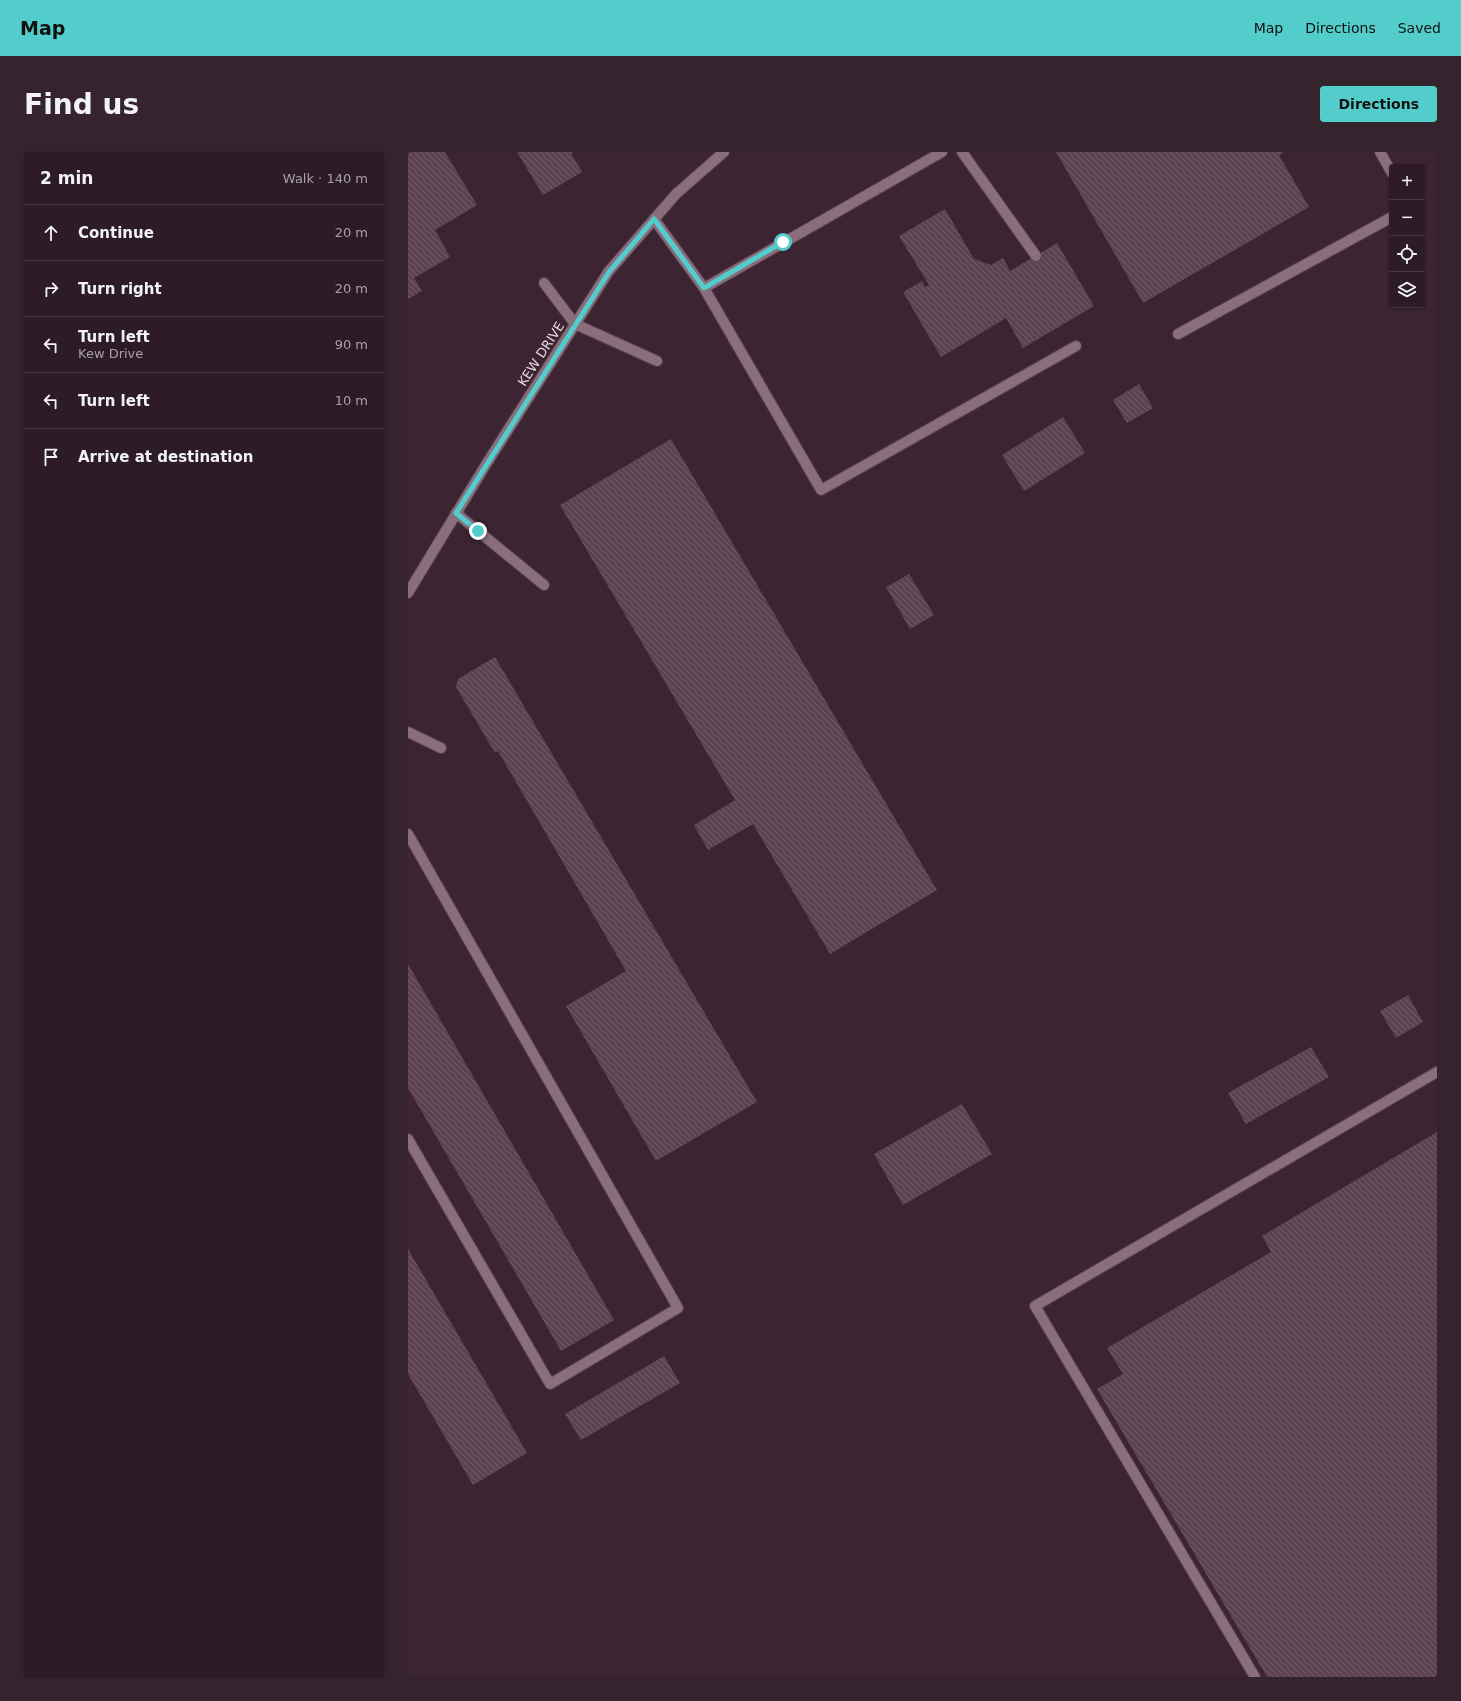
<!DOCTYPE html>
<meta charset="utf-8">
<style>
:root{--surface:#2d1b26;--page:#35242e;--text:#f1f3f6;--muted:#a7a1a7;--line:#483943;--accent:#53cdcb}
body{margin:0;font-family:"DejaVu Sans",sans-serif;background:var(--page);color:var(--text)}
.controls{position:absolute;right:12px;top:12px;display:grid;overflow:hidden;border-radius:4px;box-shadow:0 1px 3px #0004}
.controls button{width:36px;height:36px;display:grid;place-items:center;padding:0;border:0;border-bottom:1px solid var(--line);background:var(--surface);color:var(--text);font:20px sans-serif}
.stop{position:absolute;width:12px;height:12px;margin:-9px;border:3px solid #53cdcb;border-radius:50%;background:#fff}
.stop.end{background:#53cdcb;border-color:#fff;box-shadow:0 1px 4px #0008}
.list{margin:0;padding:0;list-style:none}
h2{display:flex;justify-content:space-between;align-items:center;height:52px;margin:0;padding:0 16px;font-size:17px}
h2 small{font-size:13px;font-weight:400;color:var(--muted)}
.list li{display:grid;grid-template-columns:26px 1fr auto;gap:12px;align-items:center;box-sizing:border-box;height:56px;padding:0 16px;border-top:1px solid var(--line)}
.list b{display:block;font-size:15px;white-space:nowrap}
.list p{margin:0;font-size:13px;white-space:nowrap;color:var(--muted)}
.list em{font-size:13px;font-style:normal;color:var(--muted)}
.icon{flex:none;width:22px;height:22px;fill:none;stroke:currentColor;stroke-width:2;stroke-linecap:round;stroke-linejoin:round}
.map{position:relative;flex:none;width:1029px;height:1525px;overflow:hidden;border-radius:4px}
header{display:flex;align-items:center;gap:24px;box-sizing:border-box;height:56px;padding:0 20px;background:var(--accent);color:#111}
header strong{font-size:19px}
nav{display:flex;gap:22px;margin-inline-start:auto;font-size:14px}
.intro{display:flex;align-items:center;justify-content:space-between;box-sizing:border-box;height:96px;padding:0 24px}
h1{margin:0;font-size:28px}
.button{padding:10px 18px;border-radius:4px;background:var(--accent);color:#111;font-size:14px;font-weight:700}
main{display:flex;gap:24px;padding:0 24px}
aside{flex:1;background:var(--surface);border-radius:4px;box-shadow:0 1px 3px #0004}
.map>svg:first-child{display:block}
</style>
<header>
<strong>Map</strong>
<nav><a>Map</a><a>Directions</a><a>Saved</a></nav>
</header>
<div class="intro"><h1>Find us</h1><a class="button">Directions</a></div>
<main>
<aside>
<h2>2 min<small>Walk · 140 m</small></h2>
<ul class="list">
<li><svg class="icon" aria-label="ahead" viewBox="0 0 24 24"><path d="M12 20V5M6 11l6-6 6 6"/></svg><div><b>Continue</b></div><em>20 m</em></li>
<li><svg class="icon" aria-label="right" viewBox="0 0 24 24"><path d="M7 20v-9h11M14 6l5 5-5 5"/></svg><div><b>Turn right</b></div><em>20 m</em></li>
<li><svg class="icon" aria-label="left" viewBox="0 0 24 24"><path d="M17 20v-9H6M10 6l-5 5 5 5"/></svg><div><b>Turn left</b><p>Kew Drive</p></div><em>90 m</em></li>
<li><svg class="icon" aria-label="left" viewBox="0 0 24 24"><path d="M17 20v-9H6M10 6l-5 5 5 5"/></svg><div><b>Turn left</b></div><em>10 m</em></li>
<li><svg class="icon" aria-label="arrive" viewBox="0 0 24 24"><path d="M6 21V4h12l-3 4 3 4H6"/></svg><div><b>Arrive at destination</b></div></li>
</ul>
</aside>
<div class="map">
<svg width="1029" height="1525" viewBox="0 0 1029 1525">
<defs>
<pattern id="building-back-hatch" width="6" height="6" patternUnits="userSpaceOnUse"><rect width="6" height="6" fill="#5d4352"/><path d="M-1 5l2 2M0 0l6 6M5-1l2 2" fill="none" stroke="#745d6a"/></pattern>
</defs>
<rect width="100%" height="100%" fill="#3c2432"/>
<path fill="url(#building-back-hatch)" d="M0,0H37L69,53L27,78L42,105L6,126L14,139L0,147Z
M109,0H166L163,1L174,20L135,43Z
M648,0H876L871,3L901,55L735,151Z
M537,57L566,107L583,113L595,106L602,119L649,91L686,154L615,196L598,166L533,205L495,140L514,129L517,135L521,133L491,84Z
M731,232L745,256L719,271L705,248Z
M655,265L677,301L616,339L594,303Z
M263,287L529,738L422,802L345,672L300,698L286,673L327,648L152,353Z
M501,422L526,463L502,477L478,435Z
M87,505L349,950L248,1009L158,854L218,819L90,599L87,601L48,535L50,527Z
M0,812L206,1168L153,1199L0,936Z
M1000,843L1015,870L988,886L972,859Z
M903,895L921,925L838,972L820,941Z
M554,952L584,1002L495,1053L466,1002Z
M1029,980V1525H859L689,1237L715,1222L699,1196L863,1100L854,1084Z
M0,1097L119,1301L65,1333L0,1222Z
M256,1204L272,1231L173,1288L157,1262Z"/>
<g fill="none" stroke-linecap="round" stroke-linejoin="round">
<g stroke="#55414d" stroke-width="12">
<path id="service" d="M534,0L296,136L413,338L668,194
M554,0L628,104
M972,0L984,21
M246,67L296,136
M136,131L167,172L249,209
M770,182L984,65
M48,361L136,433
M0,580L33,596
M0,682L270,1156L142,1232L0,987
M847,1525L627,1154L1029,920"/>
</g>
<g stroke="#55414d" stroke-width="12">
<path id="minor" d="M0,441L77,314L201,119L268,42L316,0"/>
</g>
<use href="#service" stroke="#8a6e7e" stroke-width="10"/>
<use href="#minor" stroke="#8a6e7e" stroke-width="10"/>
</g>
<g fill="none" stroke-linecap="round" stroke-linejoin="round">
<path stroke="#53cdcb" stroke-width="5" d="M70,379L48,361L201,120L246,67L296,136L375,90"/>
</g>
<g text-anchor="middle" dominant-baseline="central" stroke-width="4" stroke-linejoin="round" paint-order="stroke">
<g font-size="13" fill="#e6d6df" stroke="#3c2432">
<text transform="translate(133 202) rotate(-57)">KEW DRIVE</text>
</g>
</g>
</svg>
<div class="controls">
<button>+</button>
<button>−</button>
<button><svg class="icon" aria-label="locate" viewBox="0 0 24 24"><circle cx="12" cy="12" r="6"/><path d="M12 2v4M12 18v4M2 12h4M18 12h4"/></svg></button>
<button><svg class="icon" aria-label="layers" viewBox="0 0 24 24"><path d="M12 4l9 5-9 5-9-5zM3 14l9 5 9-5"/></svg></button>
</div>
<div class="stop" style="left:375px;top:90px"></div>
<div class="stop end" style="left:70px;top:379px"></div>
</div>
</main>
